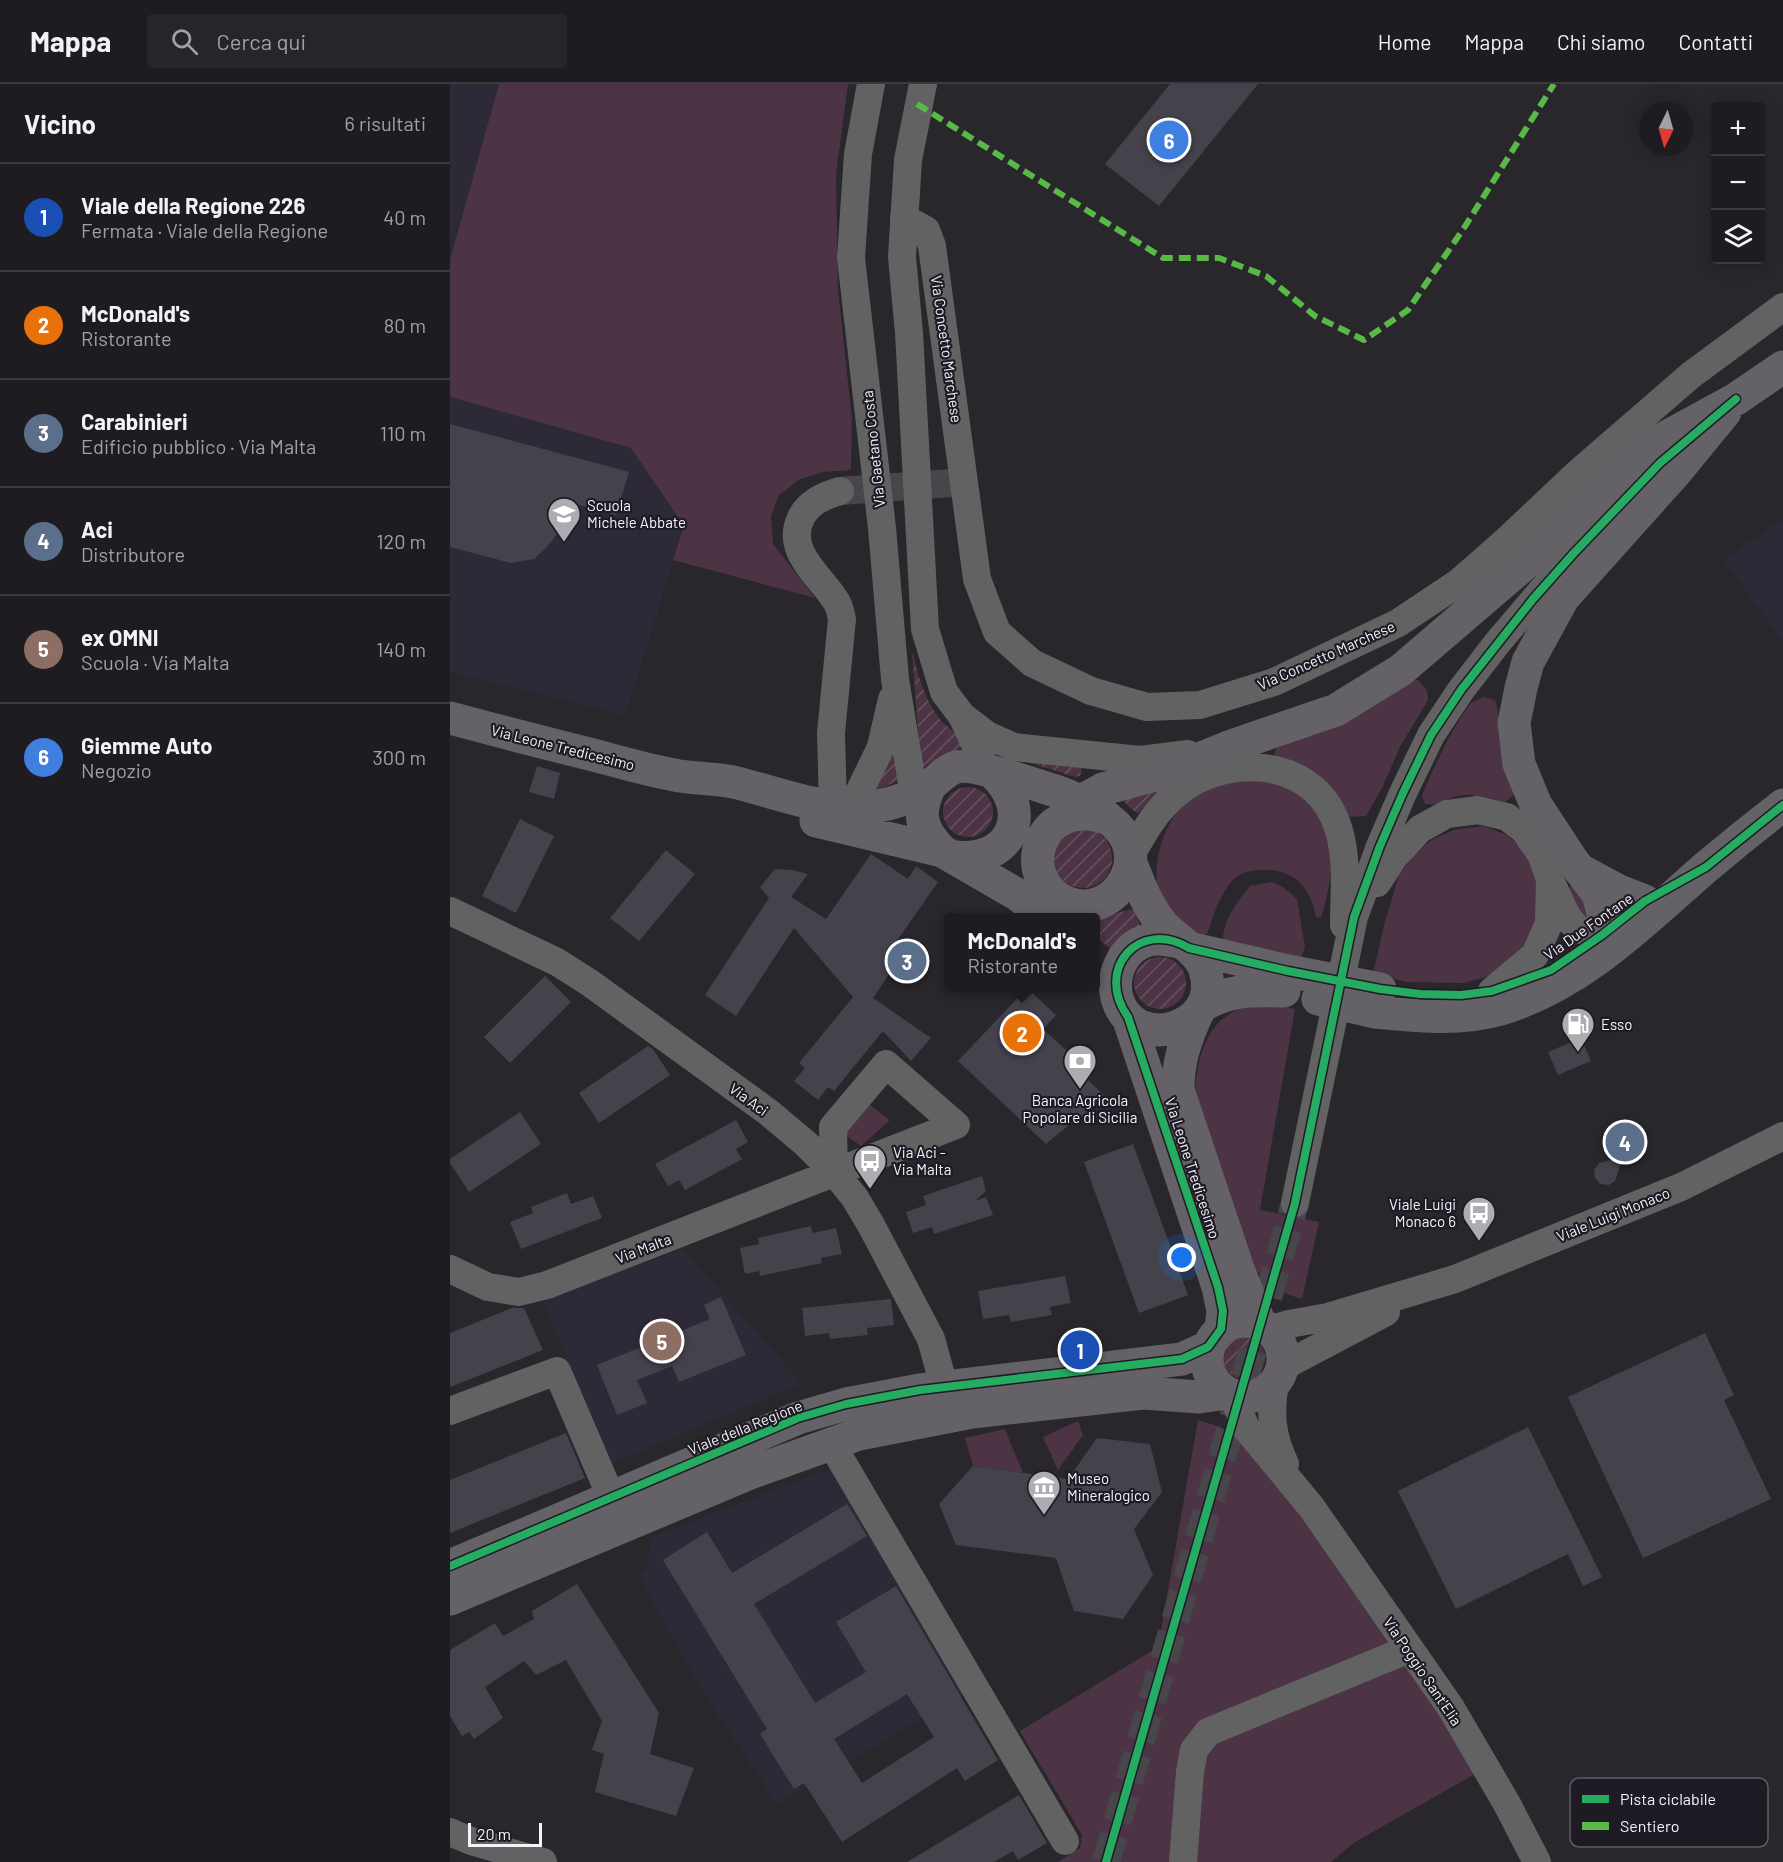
<!DOCTYPE html>
<html lang="it">
<meta charset="utf-8">
<style>
:root{--surface:#1f1c21;--page:#27252a;--text:#f1f3f6;--muted:#a1a1a5;--line:#3c3a3f;--accent:#aeabb1}
body{margin:0;font-family:Barlow,sans-serif;background:var(--page);color:var(--text)}
.controls{position:absolute;right:18px;top:18px;display:grid;overflow:hidden;border-radius:6px;box-shadow:0 3px 15px #0003}
.controls button{width:54px;height:54px;display:grid;place-items:center;padding:0;border:0;border-bottom:2px solid var(--line);background:var(--surface);color:var(--text);font:30px sans-serif}
.compass{position:absolute;left:1189px;top:18px;width:54px;height:54px;border-radius:50%;background:var(--surface);box-shadow:0 3px 15px #0003;rotate:185deg}
.scale{position:absolute;left:18px;bottom:15px;width:74px;box-sizing:border-box;padding-left:6px;border:3px solid #f5f3f9;border-top:0;font-size:16px;line-height:21px;white-space:nowrap;color:#f5f3f9;-webkit-text-stroke:4px #1f1b25;paint-order:stroke}
.you{position:absolute;left:732px;top:1174px;width:21px;height:21px;margin:-15px;border:4px solid #fff;border-radius:50%;background:#1a73e8;box-shadow:0 0 0 9px #1a73e833}
.badge{display:grid;place-items:center;width:39px;height:39px;border-radius:50%;background:var(--accent);color:#fff;font-size:20px;font-weight:700}
.pin{position:absolute;translate:-50% -50%;border:3px solid #fff;box-shadow:0 2px 6px #0006}
.popup{position:absolute;left:494px;top:829px;width:156px;height:78px;box-sizing:border-box;display:grid;place-content:center;border-radius:6px;background:var(--surface);filter:drop-shadow(0 2px 4px #0005);font-size:20px;white-space:nowrap;color:var(--muted)}
.popup b{font-size:22px;color:var(--text)}
.popup::after{content:'';position:absolute;left:50%;top:100%;margin-left:-12px;border:12px solid transparent;border-top-color:var(--surface)}
.list{margin:0;padding:0;list-style:none}
h2{display:flex;justify-content:space-between;align-items:center;height:78px;margin:0;padding:0 24px;font-size:26px}
h2 small{font-size:20px;font-weight:400;color:var(--muted)}
.list li{display:grid;grid-template-columns:39px 1fr auto;gap:18px;align-items:center;box-sizing:border-box;height:108px;padding:0 24px;border-top:2px solid var(--line)}
.list b{display:block;font-size:22px;white-space:nowrap}
.list p{margin:0;font-size:20px;white-space:nowrap;color:var(--muted)}
.list em{font-size:20px;font-style:normal;color:var(--muted)}
.icon{flex:none;width:33px;height:33px;fill:none;stroke:currentColor;stroke-width:2;stroke-linecap:round;stroke-linejoin:round}
.map{position:relative;flex:none;width:1333px;height:1778px;overflow:hidden}
header{display:flex;align-items:center;gap:36px;box-sizing:border-box;height:84px;padding:0 30px;background:var(--surface);border-bottom:2px solid var(--line)}
header strong{font-size:28px}
nav{display:flex;gap:33px;margin-inline-start:auto;font-size:21px}
.search{width:420px;height:54px;background:var(--page);display:flex;align-items:center;gap:15px;box-sizing:border-box;padding:0 21px;border-radius:6px;color:var(--muted);font-size:22px}
main{display:flex}
aside{flex:1;background:var(--surface)}
.map>svg:first-child{display:block}
</style>
<header>
<strong>Mappa</strong>
<div class="search"><svg class="icon" aria-label="search" viewBox="0 0 24 24"><circle cx="10" cy="10" r="6"/><path d="M15 15l6 6"/></svg>Cerca qui</div>
<nav><a>Home</a><a>Mappa</a><a>Chi siamo</a><a>Contatti</a></nav>
</header>
<main>
<aside>
<h2>Vicino<small>6 risultati</small></h2>
<ul class="list">
<li><span class="badge" style="background:#1a4fb4">1</span><div><b>Viale della Regione 226</b><p>Fermata · Viale della Regione</p></div><em>40 m</em></li>
<li><span class="badge" style="background:#e8710a">2</span><div><b>McDonald's</b><p>Ristorante</p></div><em>80 m</em></li>
<li><span class="badge" style="background:#5c6f8a">3</span><div><b>Carabinieri</b><p>Edificio pubblico · Via Malta</p></div><em>110 m</em></li>
<li><span class="badge" style="background:#5c6f8a">4</span><div><b>Aci</b><p>Distributore</p></div><em>120 m</em></li>
<li><span class="badge" style="background:#8d6e63">5</span><div><b>ex OMNI</b><p>Scuola · Via Malta</p></div><em>140 m</em></li>
<li><span class="badge" style="background:#3f7fe0">6</span><div><b>Giemme Auto</b><p>Negozio</p></div><em>300 m</em></li>
</ul>
</aside>
<div class="map">
<svg width="1333" height="1778" viewBox="0 0 1333 1778">
<defs>
<pattern id="garden-furrows" width="10" height="10" patternUnits="userSpaceOnUse" patternTransform="scale(1.5)"><rect width="10" height="10" fill="#4c3445"/><path d="M-1 1l2-2M0 10L10 0M9 11l2-2" fill="none" stroke="#665261"/></pattern>
</defs>
<rect width="100%" height="100%" fill="#29262c"/>
<path fill="#2e2937" d="M0,0H49L0,176Z
M0,313L181,364L234,442L176,631L0,588Z
M1333,435V558L1273,475Z
M233,1165L352,1299L161,1380L91,1214Z
M382,1384L517,1608L327,1720L254,1610L188,1491L197,1483L201,1453Z"/>
<path fill="#4c3445" d="M49,0H398L386,90L388,206L402,335L401,386L373,388L350,395L329,411L321,432L323,460L365,514L223,476L234,442L181,364L0,313V176Z
M960,594L969,597L977,606L978,616L950,663L932,704L916,732L900,733L824,673L826,664Z
M1034,613L1045,616C1051,631 1047,646 1050,662C1054,679 1067,696 1063,712L1055,718C1039,714 1022,709 1007,712C995,715 987,722 975,720L972,712C982,686 1004,640 1021,619C1025,616 1029,615 1034,613Z
M793,695C803,696 816,695 825,698C889,720 888,780 871,834L866,833C861,803 843,785 813,786C807,786 796,787 791,790C772,801 764,831 757,850L751,851C745,848 739,846 734,842C727,836 709,810 707,800C704,771 716,736 737,716C751,703 775,700 793,695Z
M1033,742L1057,751L1079,771L1087,789L1086,843L1059,887L1013,899L957,898L923,890L934,841L949,791L964,771L983,755L1004,746Z
M822,798L833,803L847,815L855,863L850,878L774,862C769,841 787,818 800,802Z
M1122,800L1140,829L1134,839L1119,805Z
M824,921L845,925L810,1126L869,1138L852,1215C827,1207 817,1201 801,1180L745,1014C746,981 753,941 787,926C798,921 812,922 824,921Z
M417,1019L440,1036L411,1062L390,1047Z
M748,1336L771,1343L808,1372L947,1558L1025,1690L905,1758L881,1778H608L630,1764L632,1751L570,1647L708,1563Z
M628,1337L633,1351L608,1386L593,1353Z
M555,1345L573,1389L523,1382L515,1354Z"/>
<path fill="url(#garden-furrows)" d="M462,567C468,591 474,613 488,633C496,643 510,650 513,662L507,666L492,671L471,685Z
M447,656L450,696L425,707Z
M571,676L632,684L630,692L625,693Z
M718,696L689,729L685,728L673,717Z
M493 728a25 25 0 1 1 50 0a25 25 0 1 1-50 0Z
M644,746C655,753 663,762 662,777C658,815 602,812 603,772C603,770 603,764 603,762C606,757 612,752 615,748Z
M683,825L691,844L662,866L646,853V834Z
M684 899a26 26 0 1 1 52 0a26 26 0 1 1-52 0Z
M773 1274a21 21 0 1 1 42 0a21 21 0 1 1-42 0Z"/>
<path fill="#44434c" fill-rule="evenodd" d="M720,0H808L709,122L655,80Z
M0,340L179,388L166,431L118,418L110,446L98,462L84,475L61,479L0,463Z
M87,682L110,689L104,715L79,708Z
M70,735L104,752L66,829L32,812Z
M216,766L245,790L189,857L160,834Z
M421,770L458,795L466,782L488,798L444,861L454,868L423,914L481,954L461,977L433,947L384,1007L378,1003L368,1016L344,997L355,984L349,979L403,913L344,844L286,932L255,911L319,814L310,803L325,785L342,786L358,790L341,813L376,835Z
M95,892L121,918L60,979L34,953Z
M577,904L606,931L593,945L626,975L622,981L654,1011L634,1034L631,1031L596,1060L508,977Z
M1131,954L1141,977L1108,991L1098,968Z
M198,962L203,965L220,991L149,1039L129,1009Z
M70,1028L91,1060L19,1108L0,1079V1075Z
M286,1036L298,1058L286,1065L292,1075L235,1106L229,1096L218,1102L205,1080Z
M1182,1043L1190,1047L1194,1055L1191,1064L1172,1076L1165,1097L1159,1101L1150,1100L1145,1094L1144,1086L1149,1079L1168,1074L1167,1052L1173,1045Z
M683,1060L738,1211L689,1229L634,1078Z
M532,1092L536,1107L525,1117L536,1113L543,1131L484,1150L482,1143L463,1149L456,1128L476,1121L473,1112Z
M117,1109L121,1120L143,1112L152,1134L71,1165L60,1138L83,1129L81,1123Z
M361,1142L362,1149L386,1144L392,1170L371,1174L372,1179L310,1192L309,1187L295,1190L290,1164L309,1160L308,1154Z
M615,1192L621,1219L600,1223L602,1231L561,1238L559,1231L533,1235L528,1207Z
M271,1213L296,1271L229,1298L222,1282L187,1296L197,1319L167,1331L147,1281L260,1235L254,1221Z
M441,1215L444,1241L417,1244L418,1251L380,1255L379,1249L355,1252L352,1224Z
M62,1224H74L93,1266L0,1303V1249Z
M1255,1249L1284,1311L1274,1316L1321,1415L1193,1474L1118,1313Z
M1078,1343L1152,1493L1133,1502L1118,1470L1006,1525L948,1407Z
M116,1349L135,1394L0,1449V1396Z
M647,1354L700,1360L712,1408L684,1445L703,1491L673,1535L624,1527L606,1474L506,1461L489,1420L523,1382L618,1395Z
M397,1420L417,1452L304,1520L365,1619L416,1588L386,1538L446,1502L548,1676L515,1697L507,1684L392,1758L354,1699L344,1705L310,1650L317,1645L213,1476L257,1448L282,1489ZM457,1610L484,1653L412,1699L384,1655Z
M127,1500L209,1629L200,1670L244,1684L226,1732L145,1708L154,1670L142,1666L152,1637L116,1576L86,1591L74,1577L35,1603L53,1634L24,1655L19,1648L12,1652L0,1632V1566L45,1539L53,1552L84,1535L82,1527Z
M569,1711L597,1759L568,1776L563,1767L544,1778H457Z"/>
<g fill="none" stroke-linecap="round" stroke-linejoin="round">
<path stroke="#48454b" stroke-width="28" stroke-dasharray="28 14" stroke-linecap="butt" d="M390,407L516,398
M656,1778L845,1119"/>
<path stroke="#636263" stroke-width="28" d="M421,0L408,70L401,174L432,444L445,595L464,711L471,729
M473,0L458,76L452,173L459,249L475,545L494,608L512,632L537,686
M454,134L476,146L482,162L527,495L547,548L582,579L641,607L697,623L750,621L824,598L948,539L1008,499L1057,456L1129,388L1241,291L1333,223
M512,632L537,651L564,663L690,676L738,670
M383,723L381,649L392,535C391,530 389,522 386,517C371,493 336,468 350,436C357,419 373,412 390,407
M401,725L431,663L442,615
M681,771C694,748 706,726 727,709C773,671 857,672 884,733C899,766 894,805 894,841
M927,799L944,773L970,745L997,730L1028,726L1057,733L1074,746L1091,770L1100,795L1099,839L1085,871L1042,907
M1102,800C1122,843 1120,852 1172,850
M0,827L107,878L140,899L318,1028L355,1059L384,1088L405,1114L421,1141L481,1255L494,1302
M845,1119L904,833L930,762L953,709L981,651L1011,606L1048,558L1123,470L1210,379L1245,349
M0,1185L38,1203L69,1208L97,1201L506,1041L436,980L383,1043L384,1088
M819,1246L839,1240L878,1233L1005,1195L1231,1103L1333,1052
M832,1283L936,1228
M825,1298C820,1330 821,1350 835,1380
M783,1312L796,1344L862,1424L1001,1624L1057,1720L1087,1778
M0,1327L107,1287L161,1413
M381,1359L615,1757
M0,1748L21,1757L93,1778
M733,1778L740,1688L744,1666L758,1648L959,1565"/>
<path stroke="#646266" stroke-width="33" d="M0,634C48,647 95,659 143,671C170,678 197,686 224,691C244,695 264,694 283,698C321,707 359,722 398,724C424,726 456,717 478,703C488,696 494,687 506,683C523,679 577,698 596,704C620,711 656,727 672,748C698,783 660,835 618,819C563,797 587,711 656,734
M480,702C467,729 470,745 492,767
M618,729L631,717L653,705L720,687L781,662L886,626L951,586L1085,471L1198,363L1286,315L1333,283
M366,737L492,767L568,811L596,834
M505,773C561,779 585,728 543,689
M681,779C689,800 697,822 712,840C725,855 749,867 755,886C774,945 683,971 667,914C661,890 673,863 698,856C708,853 719,856 729,858
M1132,787L1167,806L1195,817
M739,864L838,887
M1145,876L1155,835L1148,810L1122,776L1086,721L1069,680L1064,639L1071,604L1078,578L1113,514L1225,389L1275,328
M752,922C780,905 802,906 834,907
M925,928C967,932 1010,937 1051,925C1133,900 1193,838 1255,784C1281,762 1307,741 1333,721
M747,930C735,957 728,976 728,1006L788,1185L810,1240
M678,933L768,1203L773,1227L771,1245
M757 1275a38 38 0 1 1 76 0a38 38 0 1 1-76 0Z
M0,1482L348,1334L396,1320L470,1306L732,1275L758,1263
M0,1515L300,1389L409,1350L522,1328L693,1309L749,1313L777,1309"/>
<path stroke="#646266" stroke-width="33" d="M838,887L930,905
M868,915L925,928"/>
<path stroke="#58b947" stroke-width="6" stroke-dasharray="12 6" stroke-linecap="butt" d="M467,20L713,174H769L816,192L865,232L914,256L958,226L1014,144L1104,0"/>
<g stroke="#1f1b25" stroke-width="11">
<path id="cycleway" d="M0,1482L348,1334L396,1320L470,1306L732,1275L758,1263L771,1245L773,1227L768,1203L678,933C644,885 689,834 739,864L838,887L930,905L970,910L1011,911L1042,907L1101,886L1152,851L1195,817L1256,783L1333,721
M656,1778L845,1119L904,833L930,762L953,709L981,651L1011,606L1083,515L1123,470L1210,379L1286,315"/>
</g>
<use href="#cycleway" stroke="#26ab63" stroke-width="8"/>
</g>
<defs>
<g id="school-pin" transform="scale(1.725)"><path d="M0 17L-7.5 6A9.5 9.5 0 1 1 7.5 6Z" fill="#aeabb1" stroke="#1f1b25"/><path d="M0-5L7-2L0 1L-7-2ZM-4 1L0 2.5L4 1V4Q0 6-4 4Z" fill="#fff"/></g>
<g id="fuel-pin" transform="scale(1.725)"><path d="M0 17L-7.5 6A9.5 9.5 0 1 1 7.5 6Z" fill="#aeabb1" stroke="#1f1b25"/><path d="M-5.5-6h7V0h2V4h1.3V-2.5L3-4.5l.8-.8L6-3V5H2.5V1h-1V6h-7ZM-4.2-4.7v3.2H.2V-4.7Z" fill="#fff"/></g>
<g id="bank-pin" transform="scale(1.725)"><path d="M0 17L-7.5 6A9.5 9.5 0 1 1 7.5 6Z" fill="#aeabb1" stroke="#1f1b25"/><path d="M-6-4H6V4H-6ZM0-2.3a2.3 2.3 0 1 0 0 4.6a2.3 2.3 0 1 0 0-4.6Z" fill="#fff"/></g>
<g id="bus-pin" transform="scale(1.725)"><path d="M0 17L-7.5 6A9.5 9.5 0 1 1 7.5 6Z" fill="#aeabb1" stroke="#1f1b25"/><path d="M-5-6H5V4H4V6H2V4H-2V6H-4V4H-5ZM-3.5-4V0h7V-4ZM-3.5 1.2v1.5H-2V1.2ZM2 1.2v1.5H3.5V1.2Z" fill="#fff"/></g>
<g id="museum-pin" transform="scale(1.725)"><path d="M0 17L-7.5 6A9.5 9.5 0 1 1 7.5 6Z" fill="#aeabb1" stroke="#1f1b25"/><path d="M0-6L6-3V-2H-6V-3ZM-5-1h2V3h-2ZM-1-1h2V3h-2ZM3-1h2V3H3ZM-6 4H6V6H-6Z" fill="#fff"/></g>
</defs>
<g fill-rule="evenodd">
<use href="#school-pin" x="114" y="430"/>
<use href="#fuel-pin" x="1128" y="940"/>
<use href="#bank-pin" x="630" y="977"/>
<use href="#bus-pin" x="420" y="1077"/>
<use href="#bus-pin" x="1029" y="1129"/>
<use href="#museum-pin" x="594" y="1403"/>
</g>
<g text-anchor="middle" dominant-baseline="central" stroke-width="4.5" stroke-linejoin="round" paint-order="stroke">
<g font-size="15" fill="#f5f3f9" stroke="#1f1b25">
<text transform="translate(497 265) rotate(82)">Via Concetto Marchese</text>
<text transform="translate(423 365) rotate(-96)">Via Gaetano Costa</text>
<text transform="translate(876 571) rotate(-24)">Via Concetto Marchese</text>
<text transform="translate(113 663) rotate(14)">Via Leone Tredicesimo</text>
<text transform="translate(1138 842) rotate(-35)">Via Due Fontane</text>
<text transform="translate(299 1015) rotate(36)">Via Aci</text>
<text transform="translate(743 1084) rotate(72)">Via Leone Tredicesimo</text>
<text transform="translate(1163 1130) rotate(-22)">Viale Luigi Monaco</text>
<text transform="translate(193 1164) rotate(-21)">Via Malta</text>
<text transform="translate(295 1343) rotate(-22)">Viale della Regione</text>
<text transform="translate(973 1587) rotate(56)">Via Poggio Sant'Elia</text>
</g>
<g font-size="15" fill="#f5f3f9" stroke="#1f1b25" text-anchor="start">
<text x="137" y="421">Scuola<tspan x="137" dy="17">Michele Abbate</tspan></text>
<text x="1151" y="940">Esso</text>
<text x="630" y="1016" text-anchor="middle">Banca Agricola<tspan x="630" dy="17">Popolare di Sicilia</tspan></text>
<text x="443" y="1068">Via Aci -<tspan x="443" dy="17">Via Malta</tspan></text>
<text x="1006" y="1120" text-anchor="end">Viale Luigi<tspan x="1006" dy="17">Monaco 6</tspan></text>
<text x="617" y="1394">Museo<tspan x="617" dy="17">Mineralogico</tspan></text>
</g>
</g>
<rect x="1120" y="1694" width="198" height="69" rx="9" fill="#1f1b25" stroke="#5f5c65" stroke-width="1.5"/>
<rect x="1132" y="1711" width="27" height="8" fill="#26ab63"/>
<rect x="1132" y="1738" width="27" height="8" fill="#58b947"/>
<g font-size="16" fill="#f5f3f9">
<text x="1170" y="1721">Pista ciclabile</text>
<text x="1170" y="1748">Sentiero</text>
</g>
</svg>
<div class="controls">
<button>+</button>
<button>−</button>
<button><svg class="icon" aria-label="layers" viewBox="0 0 24 24"><path d="M12 4l9 5-9 5-9-5zM3 14l9 5 9-5"/></svg></button>
</div>
<svg class="compass" viewBox="-18 -18 36 36"><path d="M0-13l5 13h-10z" fill="#e53935"/><path d="M0 13l5-13h-10z" fill="#a1a1a5"/></svg>
<div class="scale">20 m</div>
<div class="you"></div>
<div class="pin badge" style="left:630px;top:1266px;background:#1a4fb4">1</div>
<div class="pin badge" style="left:572px;top:949px;background:#e8710a">2</div>
<div class="popup"><b>McDonald's</b>Ristorante</div>
<div class="pin badge" style="left:457px;top:877px;background:#5c6f8a">3</div>
<div class="pin badge" style="left:1175px;top:1058px;background:#5c6f8a">4</div>
<div class="pin badge" style="left:212px;top:1257px;background:#8d6e63">5</div>
<div class="pin badge" style="left:719px;top:56px;background:#3f7fe0">6</div>
</div>
</main>
